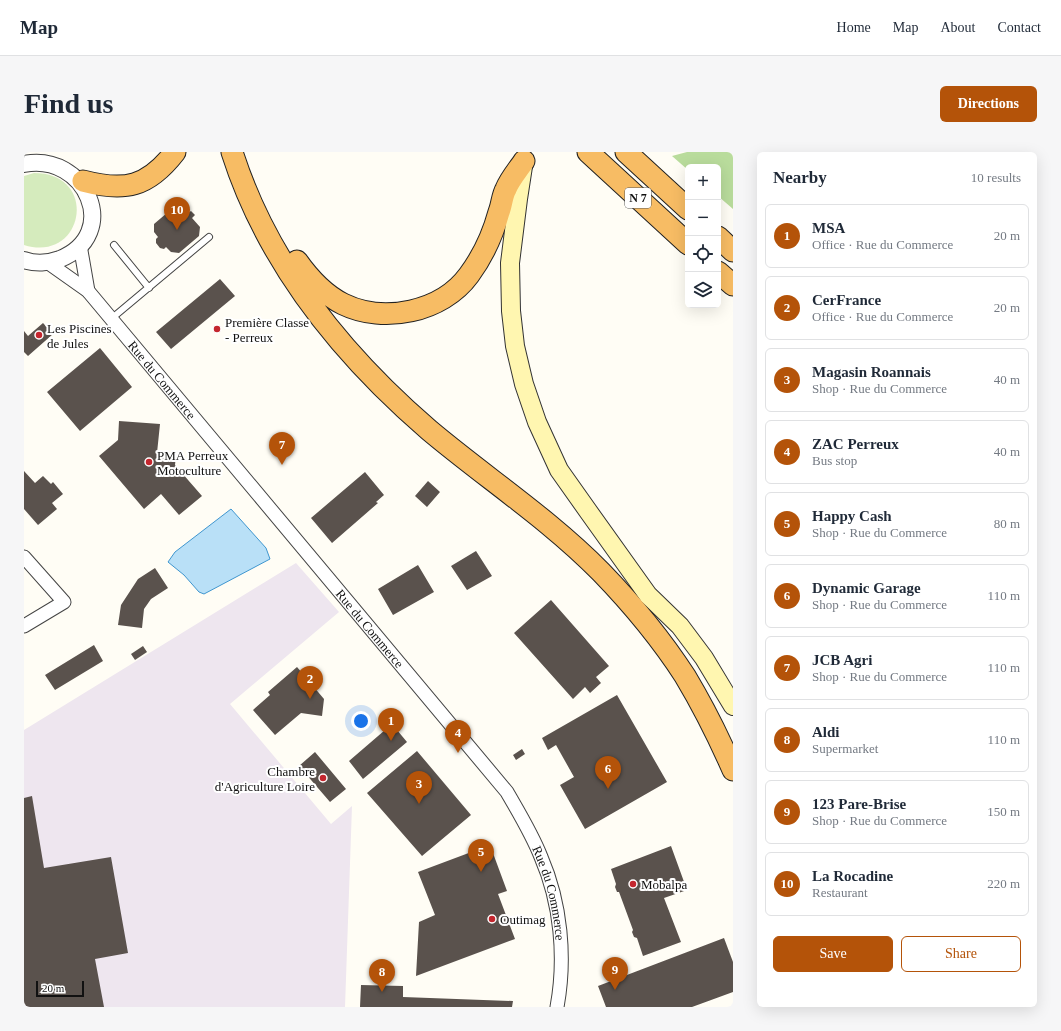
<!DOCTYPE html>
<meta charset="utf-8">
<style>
:root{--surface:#fff;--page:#f6f6f7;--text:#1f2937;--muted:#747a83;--line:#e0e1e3;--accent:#b45309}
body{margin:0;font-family:"Times New Roman",serif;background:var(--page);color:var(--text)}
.controls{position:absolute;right:12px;top:12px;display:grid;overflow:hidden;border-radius:6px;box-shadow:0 4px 16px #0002}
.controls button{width:36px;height:36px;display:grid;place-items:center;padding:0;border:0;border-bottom:1px solid var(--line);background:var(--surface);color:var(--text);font:20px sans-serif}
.scale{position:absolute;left:12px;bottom:10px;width:48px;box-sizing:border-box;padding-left:4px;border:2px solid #111;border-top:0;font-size:11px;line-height:14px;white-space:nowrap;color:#111;-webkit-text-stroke:3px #fff;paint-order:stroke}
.you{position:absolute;left:337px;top:569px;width:14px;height:14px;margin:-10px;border:3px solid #fff;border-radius:50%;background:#1a73e8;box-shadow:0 0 0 6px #1a73e833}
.badge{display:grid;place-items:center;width:26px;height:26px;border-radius:50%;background:var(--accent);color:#fff;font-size:13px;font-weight:700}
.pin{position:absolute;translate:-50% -33px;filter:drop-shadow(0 1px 2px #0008)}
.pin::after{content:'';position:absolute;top:21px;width:14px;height:12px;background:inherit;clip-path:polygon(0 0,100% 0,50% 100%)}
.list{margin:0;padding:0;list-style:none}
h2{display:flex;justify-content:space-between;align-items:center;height:52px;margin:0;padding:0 16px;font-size:17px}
h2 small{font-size:13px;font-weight:400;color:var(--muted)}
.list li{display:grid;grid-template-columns:26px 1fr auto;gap:12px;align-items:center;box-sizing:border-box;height:64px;margin:0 8px 8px;padding:0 8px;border:1px solid var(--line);border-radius:6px}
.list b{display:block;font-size:15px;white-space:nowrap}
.list p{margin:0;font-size:13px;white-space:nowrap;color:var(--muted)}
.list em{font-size:13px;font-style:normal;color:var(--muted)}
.actions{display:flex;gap:8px;padding:12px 16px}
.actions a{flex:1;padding:9px 0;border:1px solid var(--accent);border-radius:6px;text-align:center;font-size:14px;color:var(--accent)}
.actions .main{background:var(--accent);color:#fff}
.icon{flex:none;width:22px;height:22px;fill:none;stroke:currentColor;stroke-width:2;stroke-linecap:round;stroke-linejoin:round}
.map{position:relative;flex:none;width:709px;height:855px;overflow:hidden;border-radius:6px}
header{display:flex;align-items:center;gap:24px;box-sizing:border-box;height:56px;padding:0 20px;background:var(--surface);border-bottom:1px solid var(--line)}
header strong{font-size:19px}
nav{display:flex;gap:22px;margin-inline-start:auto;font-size:14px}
.intro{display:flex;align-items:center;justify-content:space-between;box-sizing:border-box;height:96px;padding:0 24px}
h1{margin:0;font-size:28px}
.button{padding:10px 18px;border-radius:6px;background:var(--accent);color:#fff;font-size:14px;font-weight:700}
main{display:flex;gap:24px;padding:0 24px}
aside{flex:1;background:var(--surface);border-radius:6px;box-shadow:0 4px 16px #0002}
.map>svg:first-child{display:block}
</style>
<header>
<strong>Map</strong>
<nav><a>Home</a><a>Map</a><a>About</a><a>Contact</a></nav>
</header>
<div class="intro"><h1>Find us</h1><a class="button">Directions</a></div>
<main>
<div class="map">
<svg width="709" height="855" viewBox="0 0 709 855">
<rect width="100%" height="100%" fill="#fffdf5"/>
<path fill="#eee6ef" d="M272,411L315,460L206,552L307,672L328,654L321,855H0V578Z"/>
<path fill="#d5ebbd" d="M10,21C76,21 60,112 0,93V24Z"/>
<path fill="#b9dc9c" d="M663,0H709V57L694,44V15H664V18L648,4Z"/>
<path fill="#b9e0f7" stroke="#3f96cf" d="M207,357L242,396L246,407L180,442L175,440L160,423L144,410L151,400Z"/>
<path fill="#5a524d" d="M150,55H159L164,61L167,59L171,63L168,66L176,75L175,84L155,101L147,100L142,95L140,97L136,96L132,91V87L134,85L130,80V72Z
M196,127L211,144L147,197L132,180Z
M19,171L29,182L4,204L0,200V179L4,184Z
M76,196L108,235L56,279L23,240Z
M95,269L136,272L133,301L152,303L151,313L178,344L155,363L137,342L120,357L75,304L94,288Z
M0,319L11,331L19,324L27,332L29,330L39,342L28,351L33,357L14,373L0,357Z
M341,320L360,343L352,350L354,351L308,391L287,366Z
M404,329L416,340L403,355L391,344Z
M452,399L468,424L443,438L427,414Z
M394,413L410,440L369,463L354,437Z
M131,416L144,436L127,447L120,457L118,476L94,473L97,453L114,427Z
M527,448L585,514L572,525L577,531L566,541L561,535L549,547L490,481Z
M70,493L79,509L31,538L21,523Z
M119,494L123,500L111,508L107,502Z
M273,515L300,547L298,564L277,561L251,583L229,558L246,543L244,540Z
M593,543L643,630L561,677L536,633L550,625L532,593L524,598L518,586Z
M368,572L383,590L339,627L325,609Z
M498,597L501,602L492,608L489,603Z
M393,599L447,663L398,704L343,641Z
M291,600L322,637L306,650L275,614Z
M8,644L20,716L87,705L104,801L71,807L80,855H0V646Z
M466,693L483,739L474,742L491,787L392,824L395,770L411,763L394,720Z
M647,694L663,738L640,746L657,790L619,804L613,786L610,785L608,780L609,778L595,740H593L591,735L592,732L587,717Z
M700,786L709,810V840L668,855H582L574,834Z
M337,833L379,834V845L489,849L488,855H336Z"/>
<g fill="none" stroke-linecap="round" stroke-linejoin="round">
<g stroke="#444" stroke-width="8">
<path id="service" d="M90,93L125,136
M87,167L185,85"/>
</g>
<g stroke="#444" stroke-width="15">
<g id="minor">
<path d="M56,93L64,139"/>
<path id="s1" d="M23,110L64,139L483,640C495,661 508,682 517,705C537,751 542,806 533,855"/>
<path d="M0,405L40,450L0,474"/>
</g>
</g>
<g stroke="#444" stroke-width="18">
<path id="tertiary" d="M0,12C62,0 98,82 36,107C25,111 11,112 0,108"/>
</g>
<g stroke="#333" stroke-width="20">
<path id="secondary" d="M500,8L494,47L486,111L487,159L491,194L500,232L513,270L535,318L564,359L624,443L656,474L680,506L709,554"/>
</g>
<g stroke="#222" stroke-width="23">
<path id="trunk" d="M208,0C243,110 318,203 405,278C462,326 525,367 577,420C608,452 637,487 661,524C679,554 695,586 709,618
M564,0L664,92
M602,0L664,57
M59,29C101,40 124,35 151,0
M694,85L709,99
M273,109C285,126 299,142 319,152C360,172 418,160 445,123C459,104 469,82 475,60C478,53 478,44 482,37C486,27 494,18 500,9
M694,120L709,133"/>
</g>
<use href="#service" stroke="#fff" stroke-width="6"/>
<use href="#minor" stroke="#fff" stroke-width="13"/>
<use href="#tertiary" stroke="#fff" stroke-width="16"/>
<use href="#secondary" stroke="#fff6b0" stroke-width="18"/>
<use href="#trunk" stroke="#f7bc64" stroke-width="21"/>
</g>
<g fill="#c4262e" stroke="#fff" stroke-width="1.5">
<circle cx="193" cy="177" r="4"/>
<circle cx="15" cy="183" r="4"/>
<circle cx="125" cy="310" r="4"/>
<circle cx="299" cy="626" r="4"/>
<circle cx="609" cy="732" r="4"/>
<circle cx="468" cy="767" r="4"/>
</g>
<g text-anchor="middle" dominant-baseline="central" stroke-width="4" stroke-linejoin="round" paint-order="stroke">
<rect fill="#fff" stroke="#585858" stroke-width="1" x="601" y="36" width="26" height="20" rx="3"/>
<g font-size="12" font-weight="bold" fill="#111">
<text x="614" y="46">N 7</text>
</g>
<g font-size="13" fill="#111" stroke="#fff" text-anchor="start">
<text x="201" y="170">Première Classe<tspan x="201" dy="15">- Perreux</tspan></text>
<text x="23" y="176">Les Piscines<tspan x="23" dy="15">de Jules</tspan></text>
<text x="133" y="303">PMA Perreux<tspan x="133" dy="15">Motoculture</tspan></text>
<text x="291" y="619" text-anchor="end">Chambre<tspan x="291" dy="15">d'Agriculture Loire</tspan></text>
<text x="617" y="732">Mobalpa</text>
<text x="476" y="767">Outimag</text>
</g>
<g font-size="13" fill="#111" stroke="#fff">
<text stroke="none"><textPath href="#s1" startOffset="166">Rue du Commerce</textPath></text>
<text stroke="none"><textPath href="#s1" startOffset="490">Rue du Commerce</textPath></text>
<text stroke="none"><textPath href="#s1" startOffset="814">Rue du Commerce</textPath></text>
</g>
</g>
</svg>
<div class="controls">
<button>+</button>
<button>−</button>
<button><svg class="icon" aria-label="locate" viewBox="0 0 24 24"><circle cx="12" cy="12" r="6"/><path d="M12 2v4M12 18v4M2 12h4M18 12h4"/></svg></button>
<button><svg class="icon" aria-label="layers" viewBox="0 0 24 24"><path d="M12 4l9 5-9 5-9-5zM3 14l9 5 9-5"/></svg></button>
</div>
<div class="scale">20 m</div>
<div class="you"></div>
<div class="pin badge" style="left:367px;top:589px">1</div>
<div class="pin badge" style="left:286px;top:547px">2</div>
<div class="pin badge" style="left:395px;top:652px">3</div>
<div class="pin badge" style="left:434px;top:601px">4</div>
<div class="pin badge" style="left:457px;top:720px">5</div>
<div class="pin badge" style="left:584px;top:637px">6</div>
<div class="pin badge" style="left:258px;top:313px">7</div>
<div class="pin badge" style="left:358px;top:840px">8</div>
<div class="pin badge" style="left:591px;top:838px">9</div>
<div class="pin badge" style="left:153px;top:78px">10</div>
</div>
<aside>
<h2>Nearby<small>10 results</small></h2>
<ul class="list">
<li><span class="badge">1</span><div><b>MSA</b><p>Office · Rue du Commerce</p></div><em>20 m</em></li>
<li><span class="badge">2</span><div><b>CerFrance</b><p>Office · Rue du Commerce</p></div><em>20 m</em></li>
<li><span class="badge">3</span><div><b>Magasin Roannais</b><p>Shop · Rue du Commerce</p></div><em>40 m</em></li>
<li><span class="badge">4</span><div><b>ZAC Perreux</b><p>Bus stop</p></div><em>40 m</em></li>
<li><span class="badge">5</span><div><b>Happy Cash</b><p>Shop · Rue du Commerce</p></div><em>80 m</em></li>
<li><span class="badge">6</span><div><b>Dynamic Garage</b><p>Shop · Rue du Commerce</p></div><em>110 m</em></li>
<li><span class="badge">7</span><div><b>JCB Agri</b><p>Shop · Rue du Commerce</p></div><em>110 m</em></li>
<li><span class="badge">8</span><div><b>Aldi</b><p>Supermarket</p></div><em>110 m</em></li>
<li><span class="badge">9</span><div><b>123 Pare-Brise</b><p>Shop · Rue du Commerce</p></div><em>150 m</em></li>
<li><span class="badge">10</span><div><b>La Rocadine</b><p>Restaurant</p></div><em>220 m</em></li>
</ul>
<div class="actions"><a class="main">Save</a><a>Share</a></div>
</aside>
</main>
